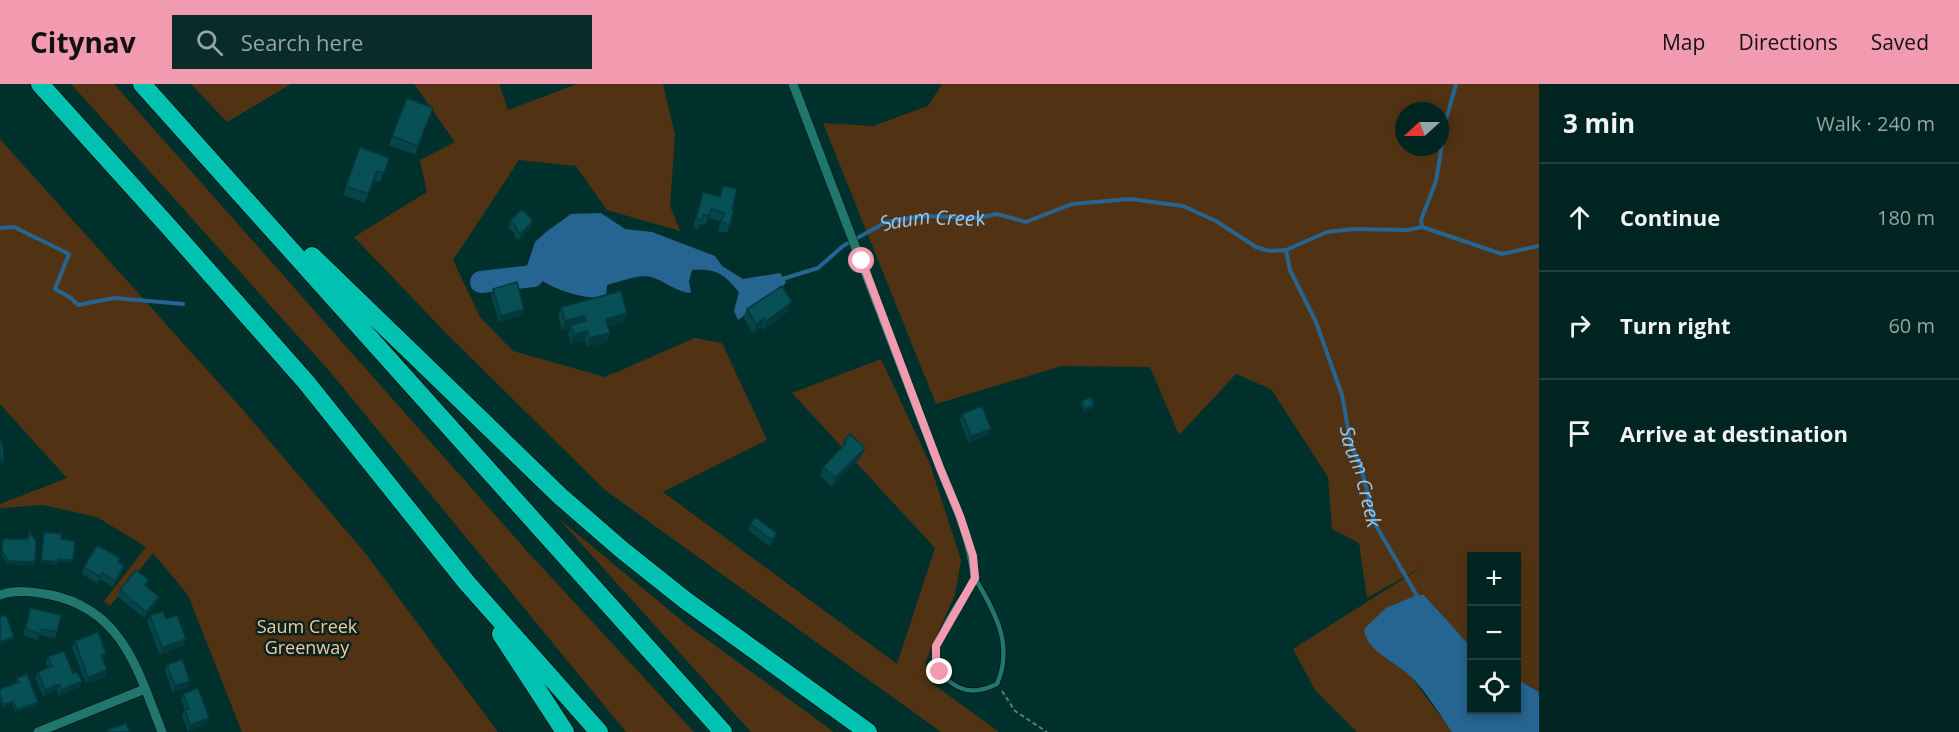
<!DOCTYPE html>
<meta charset="utf-8">
<style>
:root{--surface:#002420;--page:#0a2c29;--text:#f1f3f6;--muted:#95a4a5;--line:#22413e;--accent:#f29aaf}
body{margin:0;font-family:"Open Sans",sans-serif;background:var(--page);color:var(--text)}
.controls{position:absolute;right:18px;bottom:18px;display:grid;overflow:hidden;border-radius:0px;box-shadow:0 3px 9px #0003}
.controls button{width:54px;height:54px;display:grid;place-items:center;padding:0;border:0;border-bottom:2px solid var(--line);background:var(--surface);color:var(--text);font:30px sans-serif}
.compass{position:absolute;left:1395px;top:18px;width:54px;height:54px;border-radius:50%;background:var(--surface);box-shadow:0 3px 9px #0003;rotate:249deg}
.stop{position:absolute;width:18px;height:18px;margin:-14px;border:4px solid #f29aaf;border-radius:50%;background:#fff}
.stop.end{background:#f29aaf;border-color:#fff;box-shadow:0 2px 6px #0008}
.list{margin:0;padding:0;list-style:none}
h2{display:flex;justify-content:space-between;align-items:center;height:78px;margin:0;padding:0 24px;font-size:26px}
h2 small{font-size:20px;font-weight:400;color:var(--muted)}
.list li{display:grid;grid-template-columns:39px 1fr auto;gap:18px;align-items:center;box-sizing:border-box;height:108px;padding:0 24px;border-top:2px solid var(--line)}
.list b{display:block;font-size:22px;white-space:nowrap}
.list em{font-size:20px;font-style:normal;color:var(--muted)}
.icon{flex:none;width:33px;height:33px;fill:none;stroke:currentColor;stroke-width:2;stroke-linecap:round;stroke-linejoin:round}
.map{position:relative;flex:none;width:1539px;height:648px;overflow:hidden}
header{display:flex;align-items:center;gap:36px;box-sizing:border-box;height:84px;padding:0 30px;background:var(--accent);color:#111}
header strong{font-size:28px}
nav{display:flex;gap:33px;margin-inline-start:auto;font-size:21px}
.search{width:420px;height:54px;background:var(--page);display:flex;align-items:center;gap:15px;box-sizing:border-box;padding:0 21px;border-radius:0px;color:var(--muted);font-size:22px}
main{display:flex}
aside{flex:1;background:var(--surface)}
.map>svg:first-child{display:block}
</style>
<header>
<strong>Citynav</strong>
<div class="search"><svg class="icon" aria-label="search" viewBox="0 0 24 24"><circle cx="10" cy="10" r="6"/><path d="M15 15l6 6"/></svg>Search here</div>
<nav><a>Map</a><a>Directions</a><a>Saved</a></nav>
</header>
<main>
<div class="map">
<svg width="1539" height="648" viewBox="0 0 1539 648">
<rect width="100%" height="100%" fill="#00302b"/>
<path fill="#513313" fill-rule="evenodd" d="M71,0H114L527,467L694,648H626L331,289Z
M191,0H291L227,38Z
M414,0H499L508,26L577,0H663L675,51L670,122L680,147L607,126L576,82L519,76L453,176L480,233L513,267L605,293L695,254L722,259L767,356L663,408L897,580L935,464L792,309L881,275L930,380L961,476L955,511L925,579L933,600L999,648H941L605,406L447,250L354,153L427,108L420,76L455,58Z
M942,0H1539V608L1517,595L1516,472H1472L1471,563L1424,511L1382,571L1410,591L1452,648H1357L1315,606L1293,565L1425,481L1367,514L1359,459L1332,445L1328,393L1271,305L1236,290L1179,351L1150,283L1061,282L936,320L823,39L873,42L928,22ZM1404,27H1440V63H1404Z
M0,55L243,326L366,470L498,648H242L188,511L153,469L110,522L104,517L146,463L97,433L43,421L0,424V420L67,394L0,320Z
M558,434L687,541L834,648H751Z"/>
<path fill="#266491" d="M601,129L625,145L652,148L715,172L722,182L743,195L780,189L786,198L779,209L762,214L749,228L738,236L734,227L739,208C724,190 717,184 692,186L689,197L691,209C676,208 665,197 651,193C638,190 620,198 607,201L606,213C581,217 544,202 526,185L535,158L546,148L571,130Z
M1417,511H1424L1471,563L1472,626H1516L1517,595L1539,608V648H1452C1440,631 1424,604 1409,591C1394,577 1366,567 1364,545L1386,524Z"/>
<g fill="none" stroke-linecap="round" stroke-linejoin="round">
<g stroke="#266491" stroke-width="4">
<path d="M1422,143L1421,136L1436,97L1446,36L1456,0"/>
<path d="M0,144L14,143L69,170L55,205L71,214L78,221L114,214L183,220"/>
<path id="s1" d="M1286,166L1290,186L1316,238L1342,311L1351,361L1361,383L1375,440L1419,515"/>
<path id="s2" d="M779,196L818,184L843,162L886,138L924,132L977,134L997,130L1026,138L1072,120L1130,115L1183,122L1216,137L1256,163L1269,167L1286,166L1327,148L1354,145L1408,146L1422,143L1502,170L1539,162"/>
</g>
<path stroke="#266491" stroke-width="22" d="M481,198L533,192"/>
<g stroke="#001512" stroke-width="6">
<path id="service" d="M975,494C995,528 1014,561 997,600C982,607 968,610 953,600C913,574 956,522 975,494Z"/>
</g>
<g stroke="#001512" stroke-width="10">
<path id="minor" d="M793,0L940,384C955,420 971,455 975,494
M0,511C16,505 34,508 51,511C123,526 138,587 162,648
M38,648L145,605"/>
</g>
<g stroke="#001512" stroke-width="20">
<path id="motorway" d="M40,0L169,143L306,298L467,499L599,648
M142,0L723,648
M312,172L560,412L621,465L685,516L868,648
M501,550L565,648"/>
</g>
<path stroke="#55817c" stroke-width="2" stroke-dasharray="4.5 3" stroke-linecap="butt" d="M1002,607L1015,627L1047,648"/>
<use href="#service" stroke="#21776d" stroke-width="4.5"/>
<use href="#minor" stroke="#21776d" stroke-width="9"/>
<use href="#motorway" stroke="#01c1b0" stroke-width="18"/>
</g>
<path fill="#05454a" d="M407,14L433,24L415,71L389,61Z
M360,63L389,74L380,98L374,96L365,119L343,111Z
M723,102L732,125L730,141L727,149L718,147L721,138L708,134L706,141L700,140L698,145L693,144L703,108L719,113Z
M510,137L531,143L518,156L514,152L515,150L508,143Z
M493,205L524,225L522,231L499,238L491,211Z
M561,223L624,238L608,243L607,258L587,263L585,256L571,260L568,250L570,244L562,246L558,232Z
M747,225L789,227L763,246L761,243L753,249L743,233Z
M1082,317L1093,324L1084,328L1081,320Z
M962,330L991,345L989,351L968,358L960,336Z
M844,357L861,373L832,403L820,392L823,383L841,364Z
M750,440L775,455L769,462L748,446Z
M29,447L34,481L7,480L1,470L2,458L3,455H27Z
M118,478L122,488L113,503L100,495L97,499L82,490L84,483Z
M120,506L159,513L157,519L144,534L117,512Z
M30,524L57,548L55,554L40,551L37,556L23,551Z
M150,532L166,535L186,555L184,561L160,571L147,538Z
M75,557L106,569L104,575L103,576L105,593L86,600L72,563Z
M48,573L73,589L82,597L79,603L59,612L57,606L43,612L35,594L38,588L48,584L46,579Z
M167,581L188,603L173,609L165,587Z
M17,594L38,618L37,621L16,629L12,620L3,624L0,617V605L17,598L16,597Z
M183,610L207,640L188,647L182,632L185,626L181,616Z"/>
<path fill="#04383c" d="M533,137L531,143L518,156L521,150Z
M792,218L789,227L763,246L766,237Z
M524,225L522,231L499,238L501,232Z
M627,229L624,238L603,244L606,235Z
M584,232L581,241H571L570,244L562,246L565,237Z
M765,234L761,243L753,249L756,240Z
M588,247L585,256L571,260L574,251Z
M610,249L607,258L587,263L590,254Z
M1094,321L1093,324L1084,328L1085,325Z
M991,345L989,351L968,358L971,352Z
M865,364L861,373L832,403L835,394Z
M4,375L2,382H0V376Z
M777,449L775,455L769,462L772,456Z
M58,475L73,476L72,479L57,478Z
M41,476L58,478L57,481L40,479Z
M8,477L35,478L34,481L7,480Z
M124,482L122,488L113,503L115,497Z
M159,513L157,519L144,534L146,528Z
M14,553L13,556L0,561V558Z
M186,555L184,561L160,571L162,564Z
M106,569L104,575L99,577L101,571Z
M107,586L105,593L86,600L88,594Z
M82,597L79,603L59,612L62,606Z
M190,597L188,603L173,609L175,602Z
M59,600L57,606L43,612L45,606Z
M13,617L12,620L3,624L4,621Z
M38,618L37,621L16,629L17,626Z
M209,634L207,640L188,647L190,641Z"/>
<path fill="#065056" stroke="#04383c" stroke-width="1.5" d="M407,14L433,24L418,62L392,52Z
M360,63L389,74L384,89L377,87L368,110L346,102Z
M723,102L737,105L732,125H734L730,141L721,138L724,129L711,125L709,132L703,131L702,136L696,135L703,108L720,113Z
M522,125L533,137L521,150L516,146L517,144L510,137Z
M517,198L524,225L501,232L493,205Z
M782,202L792,218L766,237L765,234L756,240L747,225Z
M621,207L627,229L606,235L610,249L590,254L588,247L574,251L571,241L586,237L584,232L565,237L561,223Z
M1091,313L1094,321L1085,325L1082,317Z
M982,322L991,345L971,352L962,330Z
M850,350L865,364L835,394L823,383L846,359L844,357Z
M0,356H2L4,375L0,376Z
M755,433L777,449L772,456L750,440Z
M29,447L36,457L35,478L8,477L2,467L3,455H28Z
M44,448L62,450L61,455L75,457L73,476L58,475V478L41,476Z
M97,461L120,474L118,478L124,482L115,497L102,489L100,493L84,483Z
M136,486L149,496L145,501L159,513L146,528L120,506Z
M30,524L61,531L57,548L42,545L39,550L26,545Z
M163,527L166,535L177,531L186,555L162,564L150,532Z
M6,531L14,553L0,558V533Z
M98,548L106,569L101,571L107,586L88,594L75,557Z
M64,567L73,589L77,588L82,597L62,606L59,600L45,606L38,588L52,582L48,573Z
M182,575L190,597L175,602L167,581Z
M27,590L38,618L17,626L13,617L4,621L0,611V605L19,598L17,594Z
M198,604L209,634L190,641L185,626L189,625L183,610Z
M126,639L130,648H108L107,646Z"/>
<g fill="none" stroke-linecap="round" stroke-linejoin="round">
<path stroke="#f29aaf" stroke-width="8" d="M862,177L940,384L960,432L973,472L975,494L936,562V576L940,588"/>
</g>
<g text-anchor="middle" dominant-baseline="central" stroke-width="5" stroke-linejoin="round" paint-order="stroke">
<g font-size="18" fill="#f6c89e" stroke="#092320">
<text x="307" y="542">Saum Creek<tspan x="307" dy="21">Greenway</tspan></text>
</g>
<g font-size="20" font-style="italic" fill="#98c8f0" stroke="#092320">
<text stroke="none"><textPath href="#s2" startOffset="170">Saum Creek</textPath></text>
<text stroke="none"><textPath href="#s1" startOffset="240">Saum Creek</textPath></text>
</g>
</g>
</svg>
<div class="controls">
<button>+</button>
<button>−</button>
<button><svg class="icon" aria-label="locate" viewBox="0 0 24 24"><circle cx="12" cy="12" r="6"/><path d="M12 2v4M12 18v4M2 12h4M18 12h4"/></svg></button>
</div>
<svg class="compass" viewBox="-18 -18 36 36"><path d="M0-13l5 13h-10z" fill="#e53935"/><path d="M0 13l5-13h-10z" fill="#95a4a5"/></svg>
<div class="stop" style="left:862px;top:177px"></div>
<div class="stop end" style="left:940px;top:588px"></div>
</div>
<aside>
<h2>3 min<small>Walk · 240 m</small></h2>
<ul class="list">
<li><svg class="icon" aria-label="ahead" viewBox="0 0 24 24"><path d="M12 20V5M6 11l6-6 6 6"/></svg><div><b>Continue</b></div><em>180 m</em></li>
<li><svg class="icon" aria-label="right" viewBox="0 0 24 24"><path d="M7 20v-9h11M14 6l5 5-5 5"/></svg><div><b>Turn right</b></div><em>60 m</em></li>
<li><svg class="icon" aria-label="arrive" viewBox="0 0 24 24"><path d="M6 21V4h12l-3 4 3 4H6"/></svg><div><b>Arrive at destination</b></div></li>
</ul>
</aside>
</main>
